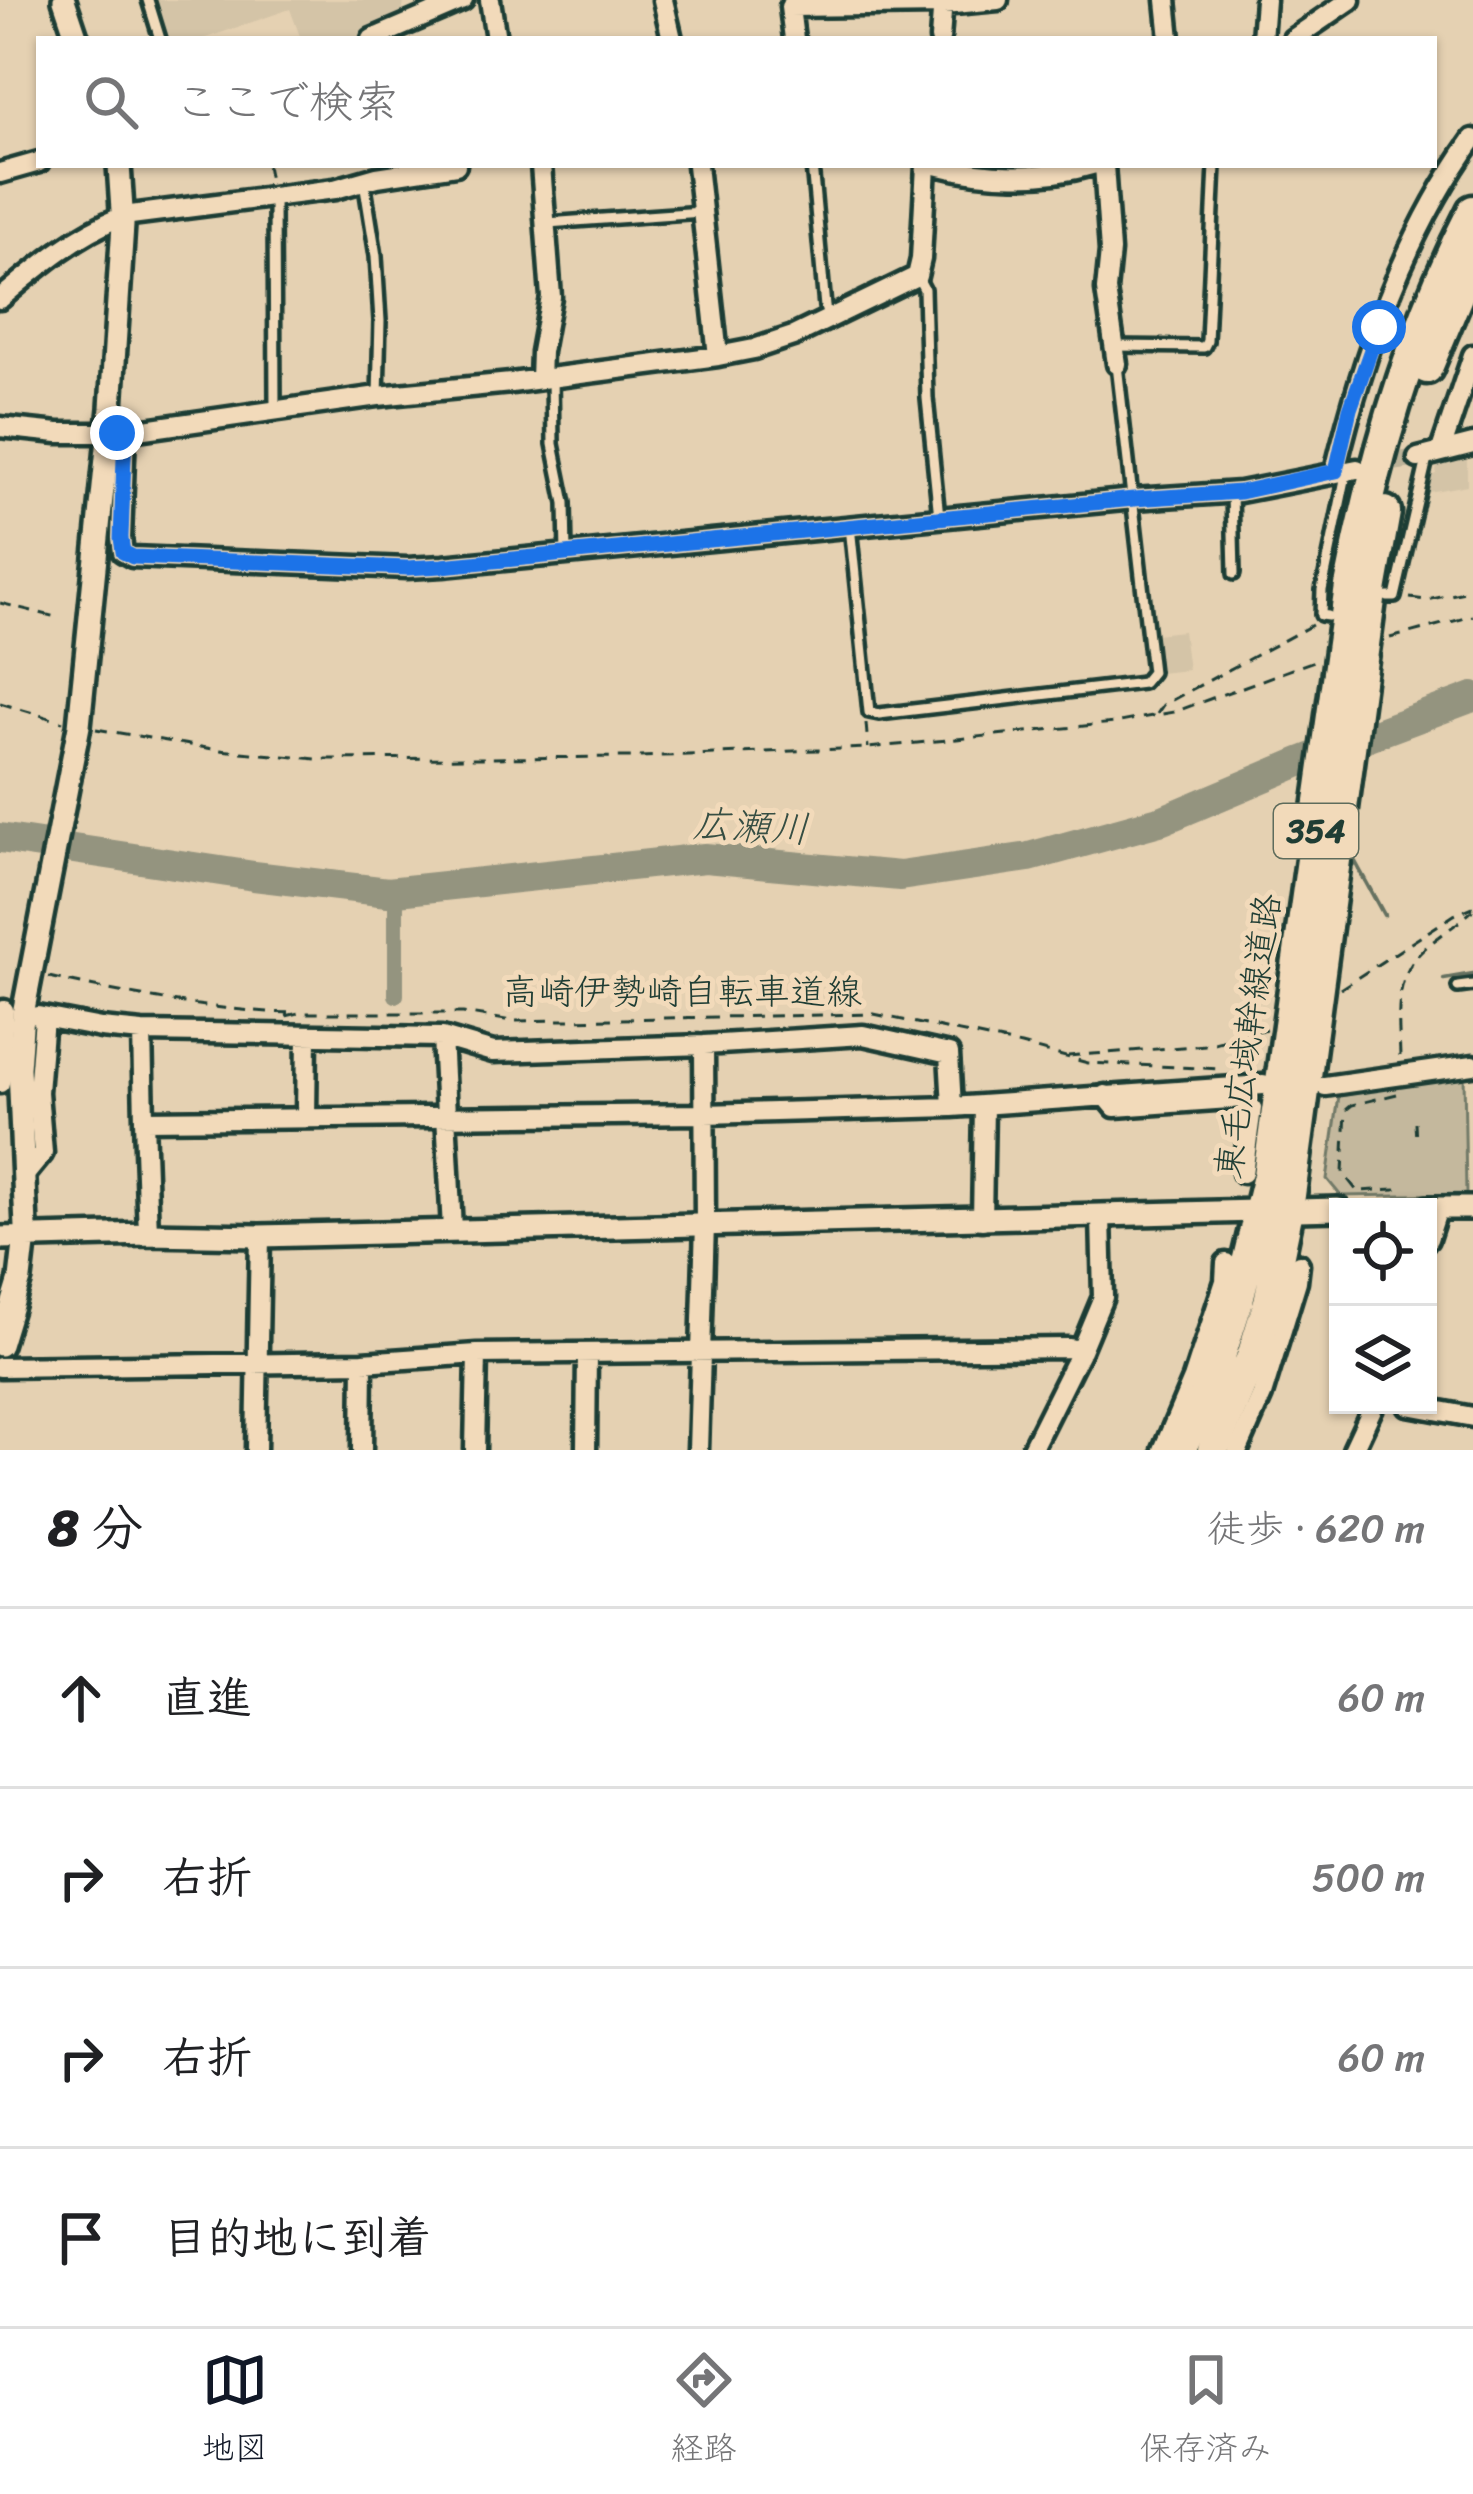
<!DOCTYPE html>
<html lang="ja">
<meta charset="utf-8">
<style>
:root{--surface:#fff;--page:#f6f6f6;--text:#202124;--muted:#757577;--line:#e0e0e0;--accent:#111827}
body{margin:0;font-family:Sriracha,"Klee One",sans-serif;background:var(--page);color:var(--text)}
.controls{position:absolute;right:36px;bottom:36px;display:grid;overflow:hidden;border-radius:0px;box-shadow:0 3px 9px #0004}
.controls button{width:108px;height:108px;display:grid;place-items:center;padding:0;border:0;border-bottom:3px solid var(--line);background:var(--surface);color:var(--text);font:60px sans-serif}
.stop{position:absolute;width:36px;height:36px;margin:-27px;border:9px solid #1a73e8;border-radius:50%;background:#fff}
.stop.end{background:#1a73e8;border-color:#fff;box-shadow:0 3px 12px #0008}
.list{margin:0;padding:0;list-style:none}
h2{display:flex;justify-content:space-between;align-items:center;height:156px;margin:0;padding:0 48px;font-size:51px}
h2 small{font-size:39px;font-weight:400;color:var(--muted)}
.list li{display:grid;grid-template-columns:78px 1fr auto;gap:36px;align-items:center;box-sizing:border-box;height:180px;padding:0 48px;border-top:3px solid var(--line)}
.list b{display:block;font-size:45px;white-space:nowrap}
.list em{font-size:39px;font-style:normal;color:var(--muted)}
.icon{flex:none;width:66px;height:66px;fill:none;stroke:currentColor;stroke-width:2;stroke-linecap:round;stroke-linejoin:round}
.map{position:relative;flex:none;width:1473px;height:1450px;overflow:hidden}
.search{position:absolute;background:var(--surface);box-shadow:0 3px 9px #0004;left:36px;right:36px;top:36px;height:132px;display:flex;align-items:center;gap:30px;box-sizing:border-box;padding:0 42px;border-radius:0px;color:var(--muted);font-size:45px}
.sheet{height:876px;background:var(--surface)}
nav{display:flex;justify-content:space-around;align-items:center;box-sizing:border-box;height:168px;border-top:3px solid var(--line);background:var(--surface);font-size:33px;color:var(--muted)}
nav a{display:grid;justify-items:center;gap:6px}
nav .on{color:var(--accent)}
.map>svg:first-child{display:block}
</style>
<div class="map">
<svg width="1473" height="1450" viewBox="0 0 1473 1450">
<rect width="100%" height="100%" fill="#e5d1b2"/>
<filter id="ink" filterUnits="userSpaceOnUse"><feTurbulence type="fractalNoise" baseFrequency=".00833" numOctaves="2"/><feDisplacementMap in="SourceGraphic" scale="24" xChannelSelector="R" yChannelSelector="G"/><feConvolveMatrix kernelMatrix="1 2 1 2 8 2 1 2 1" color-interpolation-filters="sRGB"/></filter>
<g filter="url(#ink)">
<path fill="#d4c4a7" d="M153,0H404L402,18L398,23L355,39H301L290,9L203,39H166Z
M1467,459V485L1423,493L1428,477L1436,474L1437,464Z
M1183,631L1188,670L1159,673L1156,634Z"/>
<path fill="#c4b89d" stroke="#727a68" stroke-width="3" d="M1464,1074L1466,1194L1341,1196L1327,1179L1339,1096Z"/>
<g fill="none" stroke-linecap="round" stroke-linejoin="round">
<path stroke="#657161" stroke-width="4.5" d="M1300,762L1309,778
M1349,851L1384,915
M1444,979L1473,974"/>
<path stroke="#94947f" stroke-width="16" d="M396,995V891"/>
<path stroke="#94947f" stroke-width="30" d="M0,838L254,876L388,892L705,858L900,876L1029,857L1163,820L1300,762L1473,697"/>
<path stroke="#bdb399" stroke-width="18" stroke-dasharray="18 9" stroke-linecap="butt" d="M1369,466L1418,458"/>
<g stroke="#1f3d34" stroke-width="18">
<path id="service" d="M148,0L160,39
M812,165L825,307L829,319
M364,181L376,256L380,321L378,396
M274,198L275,408
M547,223L702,212
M917,276L924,289L927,398L939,517
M1113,346L1204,347L1207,341L1215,165
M552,377L553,444L565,503L566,555
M1232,493L1234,574
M850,526L869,712L879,714L1143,683L1152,672L1117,365
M1388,597H1395L1427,459
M1328,616L1321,615L1322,590L1347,470
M1458,987L1473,985"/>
</g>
<g stroke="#1f3d34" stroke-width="27">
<path id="minor" d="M490,0L496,39
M663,0L672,39
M1166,0L1170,39
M372,39L463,0
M794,39L790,7L943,5L998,0
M940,39L943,0
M1262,39L1265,0
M1293,39L1350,0
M697,165L718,356
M936,165C985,178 1043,180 1092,165
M1104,165L1110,251L1106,290L1117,364
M0,173L39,162
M0,299C39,266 75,235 123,216L335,189L377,177L456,165
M540,379L541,352L551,297L541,165
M0,427L58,433H117L378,396L511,383L718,356L754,349L793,336L917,276L921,259L926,165
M125,432L121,538L123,552L132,557L407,568L443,566L1134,499L1240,492L1357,469
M1441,450L1473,355
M1418,458L1473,444
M1335,471C1363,355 1403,237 1473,139
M38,1016L101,1028L142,1032L442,1037L493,1052L704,1045L863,1035L949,1054L952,1107
M142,1032L144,1120
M442,1037L452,1230
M0,1083L4,1010
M1325,1086L1473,1065
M1105,1095L1115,1107L1244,1098L1252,1108L1243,1173
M306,1117L307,1035
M25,1175L43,1153L38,1092L44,1018
M982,1220L984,1105
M148,1234L144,1120L704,1114L952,1107L1263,1085
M1428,1239L1438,1208
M0,1367L363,1362L477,1354L1068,1348L1081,1350
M1408,1405L1473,1417
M256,1450L260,1236
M362,1450L363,1362
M475,1450L477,1354
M586,1450L587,1353
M698,1450L705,1224L704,1045
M1031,1450L1081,1350L1103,1297L1101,1216
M1163,1450L1193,1379L1225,1281L1226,1263
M1238,1450L1262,1395L1297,1281L1299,1264
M1353,1450L1374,1405"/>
</g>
<g stroke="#1f3d34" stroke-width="30">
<path id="tertiary" d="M64,0L77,39
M1428,1208H1473
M0,1238L148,1234L260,1236L1338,1209
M0,1345L20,1279L26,1227L19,1068L23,1014L79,726L111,408L123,225L119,165"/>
</g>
<g stroke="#1f3d34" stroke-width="39">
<path id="trunk" d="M1427,368L1473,258
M1180,1450L1214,1375L1238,1300L1268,1176L1350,586C1375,455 1412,329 1473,211
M1213,1450L1252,1357L1269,1302L1288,1210L1372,585L1385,512"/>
</g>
<path stroke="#1f3d34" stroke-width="3" stroke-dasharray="12 9" stroke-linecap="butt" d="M267,165L270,181
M1410,598L1427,600L1473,590
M0,603L60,618
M1390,638L1473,616
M0,703L63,722
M1157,714L1163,705L1312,625
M866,723L868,748
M96,729L219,750L317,759L638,757L868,748L1114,723L1174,712L1314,661
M49,977C129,995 212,1011 294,1013
M1340,989L1454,915L1473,907
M286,1016L299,1013H463L512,1021L874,1014L1021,1045L1088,1063L1223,1069
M1068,1056L1207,1045L1266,1029
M1400,1056C1399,1022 1393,980 1420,953C1436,937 1456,926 1473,910
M1397,1094L1352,1105L1346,1110L1343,1173L1357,1191L1396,1189L1398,1200
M1415,1122L1416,1141"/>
<use href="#service" stroke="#f2daba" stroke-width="9"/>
<use href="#minor" stroke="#f2daba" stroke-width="18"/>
<use href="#tertiary" stroke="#f2daba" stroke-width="21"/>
<use href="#trunk" stroke="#f2daba" stroke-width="30"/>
</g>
</g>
<g fill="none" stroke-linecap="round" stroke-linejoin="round" filter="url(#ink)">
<path stroke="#1a73e8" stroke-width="15" d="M117,433L125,432L121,538L123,552L133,557L407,568L442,566L1134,499L1240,492L1336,471L1350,409L1379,327"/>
</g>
<g text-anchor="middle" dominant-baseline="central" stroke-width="10" stroke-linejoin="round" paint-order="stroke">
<rect fill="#f2daba" stroke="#5e6c5c" stroke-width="3" x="1274" y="804" width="84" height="54" rx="9"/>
<g font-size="33" font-weight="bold" fill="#1f3d34">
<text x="1316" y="831">354</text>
</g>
<g font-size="36" fill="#1f3d34" stroke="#f2daba">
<text x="682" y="992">高崎伊勢崎自転車道線</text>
<text transform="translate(1248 1036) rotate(-82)">東毛広域幹線道路</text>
</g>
<g font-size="39" font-style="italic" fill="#364e43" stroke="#f2daba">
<text transform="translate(751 826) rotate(3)">広瀬川</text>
</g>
</g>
</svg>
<div class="controls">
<button><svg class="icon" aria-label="locate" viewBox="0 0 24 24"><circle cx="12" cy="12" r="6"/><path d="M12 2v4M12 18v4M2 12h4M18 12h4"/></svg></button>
<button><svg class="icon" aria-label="layers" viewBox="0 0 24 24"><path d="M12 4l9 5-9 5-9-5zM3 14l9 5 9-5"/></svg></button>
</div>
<div class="stop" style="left:1379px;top:327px"></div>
<div class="stop end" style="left:117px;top:433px"></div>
<div class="search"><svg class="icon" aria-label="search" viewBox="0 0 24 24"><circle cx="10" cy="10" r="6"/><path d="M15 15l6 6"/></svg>ここで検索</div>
</div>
<section class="sheet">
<h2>8 分<small>徒歩 · 620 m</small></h2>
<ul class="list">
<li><svg class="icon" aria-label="ahead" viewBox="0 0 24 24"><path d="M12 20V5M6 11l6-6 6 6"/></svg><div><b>直進</b></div><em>60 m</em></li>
<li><svg class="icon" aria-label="right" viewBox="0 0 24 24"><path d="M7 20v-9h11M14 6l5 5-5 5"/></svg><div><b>右折</b></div><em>500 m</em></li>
<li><svg class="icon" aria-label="right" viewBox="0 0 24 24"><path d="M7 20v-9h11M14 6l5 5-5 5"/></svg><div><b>右折</b></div><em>60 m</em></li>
<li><svg class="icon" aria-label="arrive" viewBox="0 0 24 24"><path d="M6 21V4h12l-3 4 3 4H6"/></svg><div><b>目的地に到着</b></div></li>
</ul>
</section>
<nav>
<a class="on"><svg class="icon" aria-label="map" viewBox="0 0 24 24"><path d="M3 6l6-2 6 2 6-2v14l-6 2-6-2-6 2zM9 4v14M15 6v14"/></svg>地図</a>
<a><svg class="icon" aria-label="directions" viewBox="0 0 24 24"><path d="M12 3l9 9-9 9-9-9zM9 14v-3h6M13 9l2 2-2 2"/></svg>経路</a>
<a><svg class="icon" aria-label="saved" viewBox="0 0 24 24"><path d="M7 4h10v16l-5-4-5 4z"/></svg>保存済み</a>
</nav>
